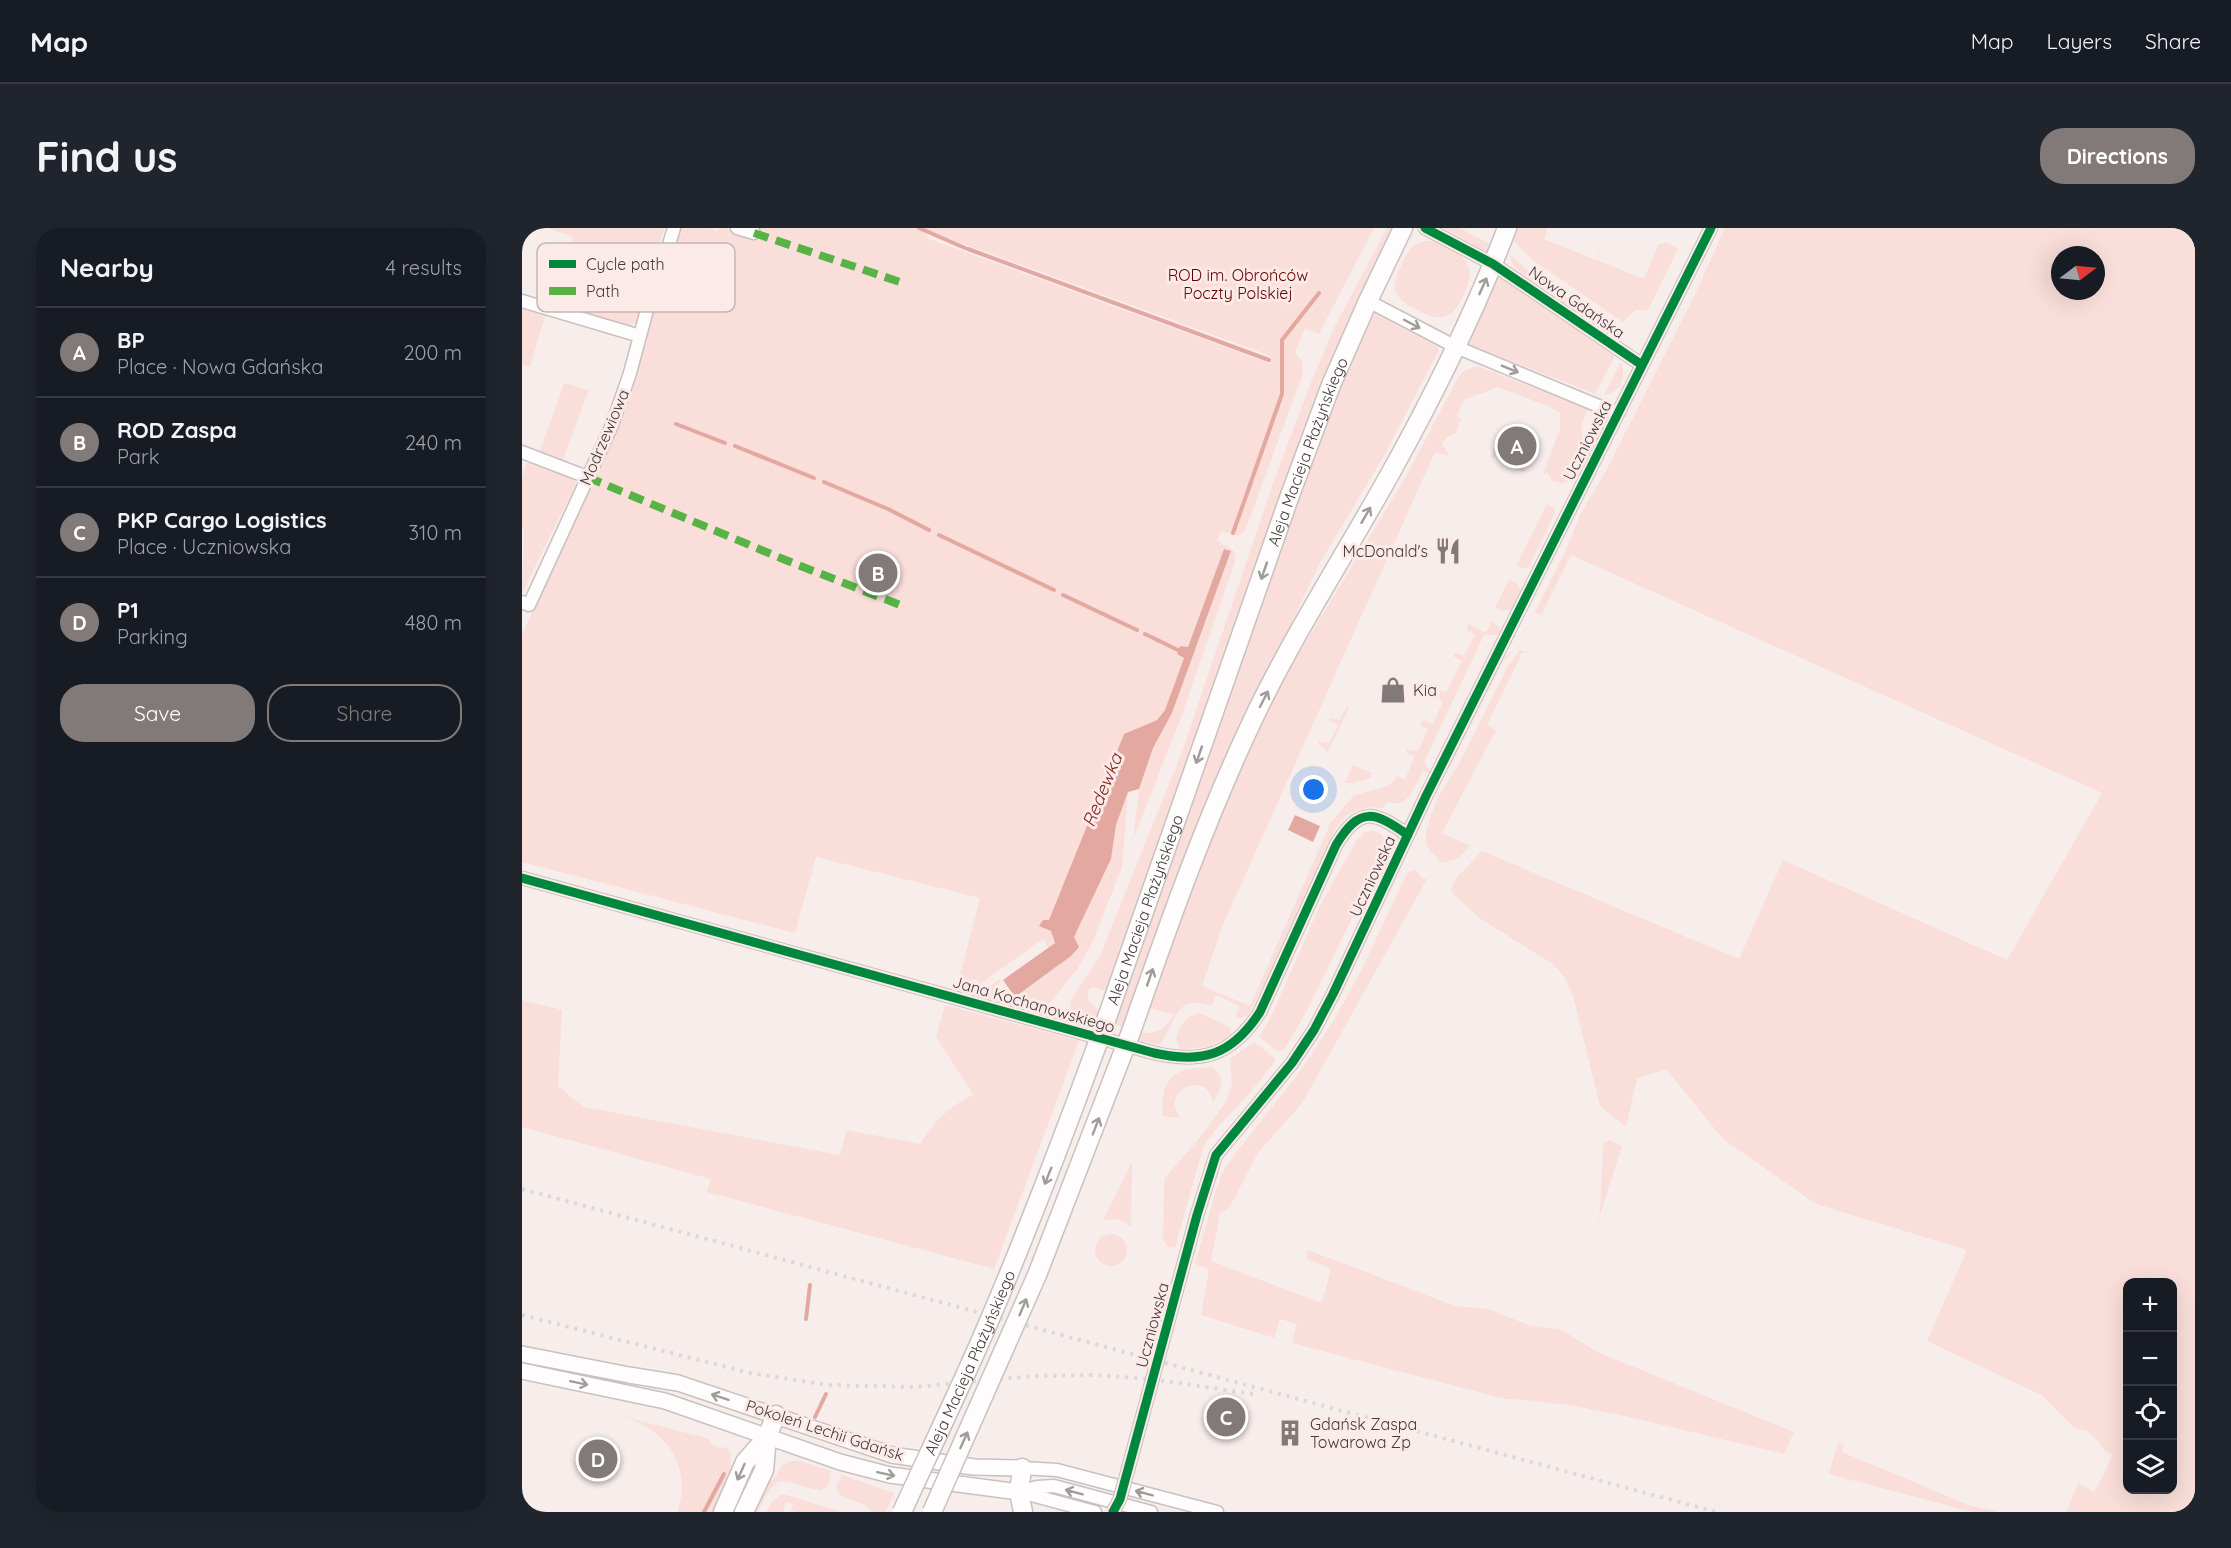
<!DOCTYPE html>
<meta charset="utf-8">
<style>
:root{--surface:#171b24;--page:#20242c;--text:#f1f3f6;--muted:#9ea1a6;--line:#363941;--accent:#817a78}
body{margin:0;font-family:Quicksand,sans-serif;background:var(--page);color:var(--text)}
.controls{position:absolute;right:18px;bottom:18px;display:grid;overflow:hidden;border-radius:12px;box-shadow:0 6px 24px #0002}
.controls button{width:54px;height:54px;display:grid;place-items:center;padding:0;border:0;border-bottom:2px solid var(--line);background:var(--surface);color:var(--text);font:30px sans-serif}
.compass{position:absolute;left:1529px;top:18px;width:54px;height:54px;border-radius:50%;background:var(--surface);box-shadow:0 6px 24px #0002;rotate:74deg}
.you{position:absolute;left:792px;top:562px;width:21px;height:21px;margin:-15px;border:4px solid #fff;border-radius:50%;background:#1a73e8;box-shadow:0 0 0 9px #1a73e833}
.badge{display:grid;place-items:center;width:39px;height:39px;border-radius:50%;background:var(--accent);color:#fff;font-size:20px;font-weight:700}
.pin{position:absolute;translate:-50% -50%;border:3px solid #fff;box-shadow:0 2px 6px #0006}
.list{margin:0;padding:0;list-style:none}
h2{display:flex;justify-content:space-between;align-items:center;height:78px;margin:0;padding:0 24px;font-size:26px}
h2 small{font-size:20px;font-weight:400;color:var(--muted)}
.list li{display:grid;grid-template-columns:39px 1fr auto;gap:18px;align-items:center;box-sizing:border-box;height:90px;padding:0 24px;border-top:2px solid var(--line)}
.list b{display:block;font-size:22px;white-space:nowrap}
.list p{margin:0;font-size:20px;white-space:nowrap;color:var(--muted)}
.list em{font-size:20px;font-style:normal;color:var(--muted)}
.actions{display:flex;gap:12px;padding:18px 24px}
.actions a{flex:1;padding:14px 0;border:2px solid var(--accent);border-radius:24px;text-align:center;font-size:21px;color:var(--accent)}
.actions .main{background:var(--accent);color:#fff}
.icon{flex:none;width:33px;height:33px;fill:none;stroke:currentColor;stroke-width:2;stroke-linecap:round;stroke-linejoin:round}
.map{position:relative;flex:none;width:1673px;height:1284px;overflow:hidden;border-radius:24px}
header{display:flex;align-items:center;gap:36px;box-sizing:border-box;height:84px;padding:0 30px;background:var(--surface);border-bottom:2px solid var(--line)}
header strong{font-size:28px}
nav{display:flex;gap:33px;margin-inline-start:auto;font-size:21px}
.intro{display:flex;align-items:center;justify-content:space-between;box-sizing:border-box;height:144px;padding:0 36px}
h1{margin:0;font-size:42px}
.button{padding:15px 27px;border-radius:24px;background:var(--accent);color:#fff;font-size:21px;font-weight:700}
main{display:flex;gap:36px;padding:0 36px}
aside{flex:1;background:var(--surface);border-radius:24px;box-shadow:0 6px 24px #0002}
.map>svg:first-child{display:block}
</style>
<header>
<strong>Map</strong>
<nav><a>Map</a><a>Layers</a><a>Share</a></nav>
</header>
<div class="intro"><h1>Find us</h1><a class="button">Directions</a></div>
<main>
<aside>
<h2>Nearby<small>4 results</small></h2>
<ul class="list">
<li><span class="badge">A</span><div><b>BP</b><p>Place · Nowa Gdańska</p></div><em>200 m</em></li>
<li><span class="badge">B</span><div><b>ROD Zaspa</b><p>Park</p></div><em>240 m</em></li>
<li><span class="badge">C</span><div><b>PKP Cargo Logistics</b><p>Place · Uczniowska</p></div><em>310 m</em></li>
<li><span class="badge">D</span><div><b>P1</b><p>Parking</p></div><em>480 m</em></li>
</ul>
<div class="actions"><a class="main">Save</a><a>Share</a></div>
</aside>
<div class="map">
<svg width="1673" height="1284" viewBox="0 0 1673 1284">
<rect width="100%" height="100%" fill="#f7eeec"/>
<path fill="#f9ded9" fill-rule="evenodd" d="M24,0H142L116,93L108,99L30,77L51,9Z
M157,0H186L195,3L199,0H204L231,9L234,0H852L797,106L783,101L773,125L780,133L781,145L723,303L716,308L699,303L695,313L712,323L714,331L658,492L613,607L612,604L617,561L631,520L650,485L709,324L702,321L666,419H658L655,426L662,430L643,482L634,492L602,506L527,692H521L524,701L529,703L533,715L527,720L521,711L458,756L454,751L449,753L437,751L458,670L294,629L273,705L0,634V406L72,253L95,198L140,43L145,38ZM406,3L749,128V136L405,10Z
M865,0H872L587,764L571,759L567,761C563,770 569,778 578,782L571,801C556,797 547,790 549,772L578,728L660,524L751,255L789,154L813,98Z
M922,0H938L971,18L967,25Z
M994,0H1026L1022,11L1074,32L1088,0L1075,32L1122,51L1136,17L1144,14L1156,21L1126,82H1113L1101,94L1008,30L990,11Z
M1203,0H1673V1284H1544L1556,1255L1572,1264L1582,1247L1590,1227L1583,1223L1575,1212L1564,1202L1553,1201L1521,1168L1405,1113L1445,1022L1294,976L1201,911L1144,841L1115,851L1104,899L1078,878L1051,768L1043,750L1032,737L959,691L931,666L929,661L935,649L960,623L1217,731L1261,632L1485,732L1580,565L1049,327L1019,387L1013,384L1043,324L1058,287L1085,241L1175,62ZM1538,27H1574V63H1538ZM1606,1054H1650V1262H1606Z
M904,13C914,13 922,18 930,22C955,36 949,51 939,72C928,96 912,91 893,81C884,76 874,71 873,59C872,50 878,41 881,33C887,22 892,15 904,13Z
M987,26L1002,39L1089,99L1101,100V110L1084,104L998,44L991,37Z
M977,48L1093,128L1073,166L946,116L945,114L975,49Z
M0,78L24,85L8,139L0,137Z
M849,84L915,118L917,122L863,226L799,333L706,527L603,800L592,796L803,193Z
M1099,134C1105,149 1099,164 1082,167Z
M955,138L1066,181L1059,197L1062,220L1048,253C1041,256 1037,255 1030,253L1026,245L1021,246L1038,201V185L1028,179L976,159L942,172L935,188L939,191L934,205L925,209L920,215L927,228L913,224L700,699L680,758L728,778L808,596L832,567L863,559L870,555L874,548L883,551L893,528L885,525V521L896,523L906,501L899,498V494L901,492L911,496L921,473L917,471L918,462L924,465L940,433L932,429V426L934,425L942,428L953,406L945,402L946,396L964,405L970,393L977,399L978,404L975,407H963L961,409L903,532V536L908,543L907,545L901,543C892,560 887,581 864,574L862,580C842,577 825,583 814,600L754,734L726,787L719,790L713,789L718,778L694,767L689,778C653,765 654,795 639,815L634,817L615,812L618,805C635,806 644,802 651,786L626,780L654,698L714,547L752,467L882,252L937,148L942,143Z
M42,155L67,162L40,234L17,226Z
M972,220L993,228L991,235L1006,242L1001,244L987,239L989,232L975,226L971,231L969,228Z
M6,232L49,247L54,256L0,365L2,302L0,301V249Z
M1025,276L1032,280L1033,285L1007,338L1004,341L994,338Z
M987,351L996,356L999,363L990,381L979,383L973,380Z
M998,422L1007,425H1000L965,497L974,502L920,605L948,618L936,631L920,635L908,623L904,615V604L909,587L916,569L938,534L986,438Z
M991,423L981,433L928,539L926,538L976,437L981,430Z
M824,479L827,480L806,524L797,517V513L808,515L816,497L808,493V490L818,492Z
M831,537L850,545L848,550L831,555H823Z
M606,564L600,639L571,713L556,740L527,776L517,783H511L460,769L463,762L478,751L479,754L474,758L475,761L468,768L470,769L476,764L482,771L488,773L549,728L557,719L552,709L589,631L594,597Z
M852,603C862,606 866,614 862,624L786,781L762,822L756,823L737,809L749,789L796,682L834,613L843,604Z
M892,642L896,644L900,651H905L781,874L735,926L709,977L703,983L698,985L689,1033L797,1074L801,1071L809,1041L784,1030L786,1022L933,1078L966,1081L1009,1098L1038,1101L1075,1124L1272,1204L1262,1226L1099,1187L1047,1177L979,1170L770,1115L775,1096L758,1091L752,1110L679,1087L687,1041L673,1036L694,962L703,939L779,842L812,792L841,739L884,647L888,643Z
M0,772L40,782L36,858L62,879L318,927L325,902L398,916C416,889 423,883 451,866L414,809L423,777L557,813L472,1041L185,964L189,951L0,899Z
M677,785L704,797L708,800L709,808L684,819L658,821L654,811C657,798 664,788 677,785Z
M732,814L753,830V833L728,865L692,903L681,920L653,1020L646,1018L641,1012L642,951L674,914L704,874L710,856L708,831Z
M689,839C705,849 699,861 691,874C685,840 636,863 659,890L640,888C641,870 640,850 660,843C669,839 680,841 689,839Z
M1087,912L1100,918L1075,997L1078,983L1081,919L1082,915Z
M609,936L610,937L609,998L595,991L581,992Z
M573 1022a16 16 0 1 1 32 0a16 16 0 1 1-32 0Z
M92,1186L188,1211L189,1216L200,1220L205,1219L209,1227L208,1237L211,1238L212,1246L195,1284H156C157,1276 160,1268 160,1261C160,1218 129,1195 92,1186Z
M1316,1215L1322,1216L1320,1224L1447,1277L1476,1284H1450L1307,1246Z
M270,1233H279L309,1243L306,1258L298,1262C259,1256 257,1238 236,1284H233L248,1251L251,1252L260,1237Z
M320,1247L372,1265L364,1284H350L343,1277L317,1267L314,1259Z
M258,1267H264L320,1284H274L269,1283L271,1276L263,1274L262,1284H244L250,1274Z"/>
<path fill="#e3a8a0" d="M702,321L709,323L650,485L631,520L617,561L606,564L594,597L589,631L552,709L557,719L549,728L493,769L481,752L533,715L529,703L517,698L521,692H527L602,506L635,492L643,482L662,430L655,426L658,418L666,419Z
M773,587L798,598L791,614L766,602Z"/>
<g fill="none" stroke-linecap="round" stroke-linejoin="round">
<path stroke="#e3a8a0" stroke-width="4" d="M397,0L443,20
M446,21L747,132
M154,196L203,215
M213,218L292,250
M302,254L366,281L407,302
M711,305L760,166V112L797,65
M417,307L532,362
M541,367L615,402
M623,406L660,424
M284,1091L288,1057
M293,1189L304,1166
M182,1284L202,1246"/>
<g stroke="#c8c1bf" stroke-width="15">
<path id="minor" d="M215,0L232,5
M903,0L971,36L1120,137
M0,73L118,108
M846,73L934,119L1096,186
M0,224L65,249
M0,374L7,377L90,197L108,145L136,41L144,26L152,0
M0,650L632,825C681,836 710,827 738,784L814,617C838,577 853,584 886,607
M675,987L694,927L770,835L792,802L811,766L904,568L1189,0
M500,1240L535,1242L695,1284
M497,1264L515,1259L532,1258L629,1284
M498,1264L573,1284"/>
</g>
<g stroke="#c8c1bf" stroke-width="18">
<path id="tertiary" d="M0,1126L107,1147L156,1155L370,1227L452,1239L500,1240
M0,1143L143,1173L318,1234L368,1247L497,1264"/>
</g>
<g stroke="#c8c1bf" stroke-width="21">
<g id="secondary">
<path id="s1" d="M583,795L767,270L809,157L846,73L881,0"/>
<path d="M609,804C647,695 685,587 735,483C775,401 824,325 868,246C912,167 953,84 985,0"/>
<path d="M500,1240L497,1264L501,1284"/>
<path d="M201,1284L223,1234L245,1209"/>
<path d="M222,1284L242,1242L245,1209L254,1187"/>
</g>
</g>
<use href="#minor" stroke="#fefcfc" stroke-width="12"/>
<use href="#tertiary" stroke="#fefcfc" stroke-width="15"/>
<use href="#secondary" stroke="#fefcfc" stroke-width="18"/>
<path stroke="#dad8d8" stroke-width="4" stroke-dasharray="3 6" stroke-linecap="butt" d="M0,961L1194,1284
M0,1087L228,1145L306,1157L391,1159L512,1148L573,1147L629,1151L731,1166"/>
<g stroke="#c8c1bf" stroke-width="15" stroke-linecap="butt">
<path id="minor-bridge" d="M591,1284L598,1271L675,987"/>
</g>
<g stroke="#c8c1bf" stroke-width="21" stroke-linecap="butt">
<g id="secondary-bridge">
<path id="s2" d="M380,1284C406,1227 433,1171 458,1114C504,1009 544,902 583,795"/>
<path d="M410,1284L515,1047L609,804"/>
</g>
</g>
<use href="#minor-bridge" stroke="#fefcfc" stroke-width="12"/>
<use href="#secondary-bridge" stroke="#fefcfc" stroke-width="18"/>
<path stroke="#57b346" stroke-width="8" stroke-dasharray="15 8" stroke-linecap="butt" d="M232,5L384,56
M65,249L261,331L378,377"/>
<g stroke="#fceae8" stroke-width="13">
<path id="cycleway" d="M903,0L971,36L1120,137
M0,650L632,825C681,836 710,827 738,784L814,617C838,577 853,584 886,607
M591,1284L598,1271L675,987L694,927L770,835L792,802L811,766L904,568L1189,0"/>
</g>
<use href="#cycleway" stroke="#00873e" stroke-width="9"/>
</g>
<defs><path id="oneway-shaft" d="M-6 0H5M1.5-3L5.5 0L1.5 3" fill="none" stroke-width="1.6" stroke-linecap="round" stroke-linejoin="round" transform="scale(1.5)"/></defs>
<g stroke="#a09c9b">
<use href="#oneway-shaft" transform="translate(961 58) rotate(-66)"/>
<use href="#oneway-shaft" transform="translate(890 96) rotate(28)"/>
<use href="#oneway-shaft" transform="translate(988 141) rotate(22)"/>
<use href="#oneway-shaft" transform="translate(844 287) rotate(-60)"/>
<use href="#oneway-shaft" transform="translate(742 343) rotate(109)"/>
<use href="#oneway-shaft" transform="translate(742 471) rotate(-63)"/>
<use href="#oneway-shaft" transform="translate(677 527) rotate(109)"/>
<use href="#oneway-shaft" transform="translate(628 749) rotate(-71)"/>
<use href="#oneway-shaft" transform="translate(574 898) rotate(-69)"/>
<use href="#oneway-shaft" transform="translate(526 948) rotate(112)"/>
<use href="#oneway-shaft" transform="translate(501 1079) rotate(-67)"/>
<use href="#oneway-shaft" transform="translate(57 1155) rotate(12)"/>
<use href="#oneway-shaft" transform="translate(198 1169) rotate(-162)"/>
<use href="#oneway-shaft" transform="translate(442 1212) rotate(-66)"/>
<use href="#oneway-shaft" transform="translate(219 1244) rotate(114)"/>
<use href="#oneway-shaft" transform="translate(364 1246) rotate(12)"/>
<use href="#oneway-shaft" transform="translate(552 1264) rotate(-165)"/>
<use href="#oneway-shaft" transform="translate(622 1265) rotate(-165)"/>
</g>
<defs>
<g id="restaurant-bare" transform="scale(2.07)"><path d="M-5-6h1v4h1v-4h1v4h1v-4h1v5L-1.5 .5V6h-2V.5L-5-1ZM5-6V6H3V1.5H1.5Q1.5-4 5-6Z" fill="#817a78" stroke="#fceae8" stroke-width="2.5" paint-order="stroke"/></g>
<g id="shop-bare" transform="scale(2.07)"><path d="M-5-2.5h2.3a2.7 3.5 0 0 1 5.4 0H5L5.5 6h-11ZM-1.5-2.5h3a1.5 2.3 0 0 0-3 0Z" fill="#817a78" stroke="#fceae8" stroke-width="2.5" paint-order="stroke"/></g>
<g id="building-bare" transform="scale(2.07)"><path d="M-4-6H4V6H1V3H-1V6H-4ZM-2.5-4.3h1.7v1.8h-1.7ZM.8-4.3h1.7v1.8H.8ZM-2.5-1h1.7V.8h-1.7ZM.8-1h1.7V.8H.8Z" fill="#817a78" stroke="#fceae8" stroke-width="2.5" paint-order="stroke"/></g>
</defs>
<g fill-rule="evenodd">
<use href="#restaurant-bare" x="926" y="323"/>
<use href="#shop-bare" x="871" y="462"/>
<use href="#building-bare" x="768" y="1205"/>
</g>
<g text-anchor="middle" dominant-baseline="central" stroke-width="6" stroke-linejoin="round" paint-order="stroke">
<g font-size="16" fill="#640001" stroke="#fceae8">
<text x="716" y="47">ROD im. Obrońców<tspan x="716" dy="18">Poczty Polskiej</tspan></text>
</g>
<g font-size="16" fill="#413b3a" stroke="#fceae8">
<text transform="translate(1055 74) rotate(35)">Nowa Gdańska</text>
<text transform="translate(82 209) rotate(-67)">Modrzewiowa</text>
<text transform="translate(1065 212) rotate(-63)">Uczniowska</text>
<text stroke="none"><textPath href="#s1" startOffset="606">Aleja Macieja Płażyńskiego</textPath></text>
<text transform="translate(850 648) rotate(-65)">Uczniowska</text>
<text stroke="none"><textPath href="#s1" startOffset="120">Aleja Macieja Płażyńskiego</textPath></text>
<text transform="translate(512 776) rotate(16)">Jana Kochanowskiego</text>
<text transform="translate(630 1097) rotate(-75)">Uczniowska</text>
<text stroke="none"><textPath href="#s2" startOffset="164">Aleja Macieja Płażyńskiego</textPath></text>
<text transform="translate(303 1202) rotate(18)">Pokoleń Lechii Gdańsk</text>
</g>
<g font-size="16" fill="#413b3a" stroke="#fceae8" text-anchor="start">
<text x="906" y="323" text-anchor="end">McDonald's</text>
<text x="891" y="462">Kia</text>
<text x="788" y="1196">Gdańsk Zaspa<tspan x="788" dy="18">Towarowa Zp</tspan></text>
</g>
<g font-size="18" font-style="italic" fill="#82241d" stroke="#fceae8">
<text transform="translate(580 562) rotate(-68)">Redewka</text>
</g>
</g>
<rect x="15" y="15" width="198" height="69" rx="9" fill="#fceae8" stroke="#c4b6b4" stroke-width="1.5"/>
<rect x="27" y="32" width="27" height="8" fill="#00873e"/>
<rect x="27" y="59" width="27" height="8" fill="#57b346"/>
<g font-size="16" fill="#413b3a">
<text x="64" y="42">Cycle path</text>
<text x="64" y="69">Path</text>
</g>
</svg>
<div class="controls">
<button>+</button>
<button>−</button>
<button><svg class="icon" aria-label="locate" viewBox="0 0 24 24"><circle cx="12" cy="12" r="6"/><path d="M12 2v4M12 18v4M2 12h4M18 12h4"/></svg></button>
<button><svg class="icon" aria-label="layers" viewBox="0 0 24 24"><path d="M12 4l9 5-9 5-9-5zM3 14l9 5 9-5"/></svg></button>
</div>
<svg class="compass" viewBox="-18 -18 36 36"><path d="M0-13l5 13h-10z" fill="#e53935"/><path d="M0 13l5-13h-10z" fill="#9ea1a6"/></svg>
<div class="you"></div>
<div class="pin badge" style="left:995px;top:218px">A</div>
<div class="pin badge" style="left:356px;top:345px">B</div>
<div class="pin badge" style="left:704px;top:1189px">C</div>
<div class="pin badge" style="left:76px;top:1231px">D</div>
</div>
</main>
